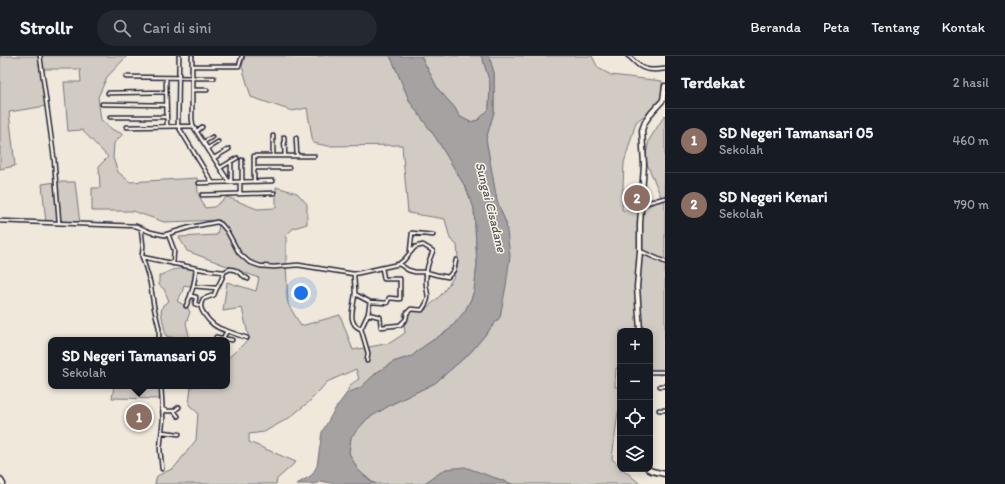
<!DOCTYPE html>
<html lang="id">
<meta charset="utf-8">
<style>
:root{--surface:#171b24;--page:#242831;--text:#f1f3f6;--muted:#9ea1a6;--line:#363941;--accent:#9495a2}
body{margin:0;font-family:Itim,sans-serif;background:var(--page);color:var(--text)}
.controls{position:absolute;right:12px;bottom:12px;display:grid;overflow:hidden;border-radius:8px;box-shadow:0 2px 10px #0003}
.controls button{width:36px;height:36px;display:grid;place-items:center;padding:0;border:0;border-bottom:1px solid var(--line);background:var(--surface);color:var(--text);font:20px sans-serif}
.you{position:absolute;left:301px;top:237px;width:14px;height:14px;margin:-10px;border:3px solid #fff;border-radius:50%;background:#1a73e8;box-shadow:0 0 0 6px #1a73e833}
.badge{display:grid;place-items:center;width:26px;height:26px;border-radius:50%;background:var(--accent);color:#fff;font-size:13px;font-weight:700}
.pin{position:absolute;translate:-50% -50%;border:2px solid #fff;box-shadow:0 1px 4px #0006}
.popup{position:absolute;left:48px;top:281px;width:182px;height:52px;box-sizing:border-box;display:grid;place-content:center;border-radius:8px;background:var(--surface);filter:drop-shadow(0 1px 3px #0005);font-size:13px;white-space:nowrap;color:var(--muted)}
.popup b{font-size:15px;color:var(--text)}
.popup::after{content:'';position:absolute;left:50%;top:100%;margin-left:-8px;border:8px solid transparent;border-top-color:var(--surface)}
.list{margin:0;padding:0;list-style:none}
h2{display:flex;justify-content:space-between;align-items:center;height:52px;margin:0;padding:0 16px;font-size:17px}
h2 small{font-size:13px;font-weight:400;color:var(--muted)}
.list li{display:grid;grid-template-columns:26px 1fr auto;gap:12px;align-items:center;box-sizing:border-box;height:64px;padding:0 16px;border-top:1px solid var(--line)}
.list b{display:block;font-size:15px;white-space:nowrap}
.list p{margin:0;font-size:13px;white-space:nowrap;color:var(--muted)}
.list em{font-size:13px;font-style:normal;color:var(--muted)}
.icon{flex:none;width:22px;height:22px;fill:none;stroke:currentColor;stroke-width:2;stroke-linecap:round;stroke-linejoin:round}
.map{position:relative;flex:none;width:665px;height:428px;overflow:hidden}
header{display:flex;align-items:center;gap:24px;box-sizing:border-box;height:56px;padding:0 20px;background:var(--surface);border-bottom:1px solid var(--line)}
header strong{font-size:19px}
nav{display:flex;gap:22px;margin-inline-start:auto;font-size:14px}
.search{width:280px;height:36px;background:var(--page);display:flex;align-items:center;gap:10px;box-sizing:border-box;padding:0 14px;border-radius:22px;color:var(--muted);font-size:15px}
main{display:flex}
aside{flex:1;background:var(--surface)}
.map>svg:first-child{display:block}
</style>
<header>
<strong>Strollr</strong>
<div class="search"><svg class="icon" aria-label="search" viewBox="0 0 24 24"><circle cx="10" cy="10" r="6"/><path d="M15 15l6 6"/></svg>Cari di sini</div>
<nav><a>Beranda</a><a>Peta</a><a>Tentang</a><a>Kontak</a></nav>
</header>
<main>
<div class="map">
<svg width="665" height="428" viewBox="0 0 665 428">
<rect width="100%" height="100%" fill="#efe8db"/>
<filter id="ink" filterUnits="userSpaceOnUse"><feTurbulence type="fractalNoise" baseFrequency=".025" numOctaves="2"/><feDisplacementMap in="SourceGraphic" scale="8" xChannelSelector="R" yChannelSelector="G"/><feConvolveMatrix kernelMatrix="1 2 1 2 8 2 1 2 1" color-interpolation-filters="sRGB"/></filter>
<g filter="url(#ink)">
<path fill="#d1cbc3" stroke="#7a767f" d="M0,0H127L107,21L98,41L101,64L113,74L123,78L114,87L113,102L118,116L130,126L197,122L198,137L205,152L214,151L227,141L257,153L276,152V131L297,137L307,148V168L294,172L286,179V207L288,248L301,270L340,259L353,294L390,287L405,277L403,257L426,253L441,239L454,221L458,202L457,189L450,183L445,163L408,157L402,89L328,90L313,87L307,52L292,55L251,41L242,10L245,0H390L393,6L410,46L436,82L466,132L474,152L477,208L474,235L471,243L465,255L450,273L424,290L412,300L393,306L376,317L360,333L347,337C349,329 352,327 359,323L356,313L327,326L310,345L289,362L264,376L249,378V386L296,406L277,423L276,428H155L157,420L174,412L196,384L198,357L189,349L191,330H227V303L249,283L242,252L223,255L227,226L256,235L259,222L187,195L179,181L217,179L220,164L164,166L133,155H92V132H100L99,110L108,101L82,74L68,75L64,26H81L80,13H42L46,50L9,56L15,110L0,113Z
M421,0H481L483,4L490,27L489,53L478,64L470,66L459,60L455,52L438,33Z
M489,0H592L598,12L611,19L662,25V45L636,66L624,107L622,154L638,155L662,143L645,103L649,84L665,59V112L664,133H665V318L660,319L650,317V275H620V313L616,312L615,331H620V356H618L612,403L620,410V413H623L640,428H512L496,422L446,413L423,428H376L372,426L358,414L349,397L351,381L367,363L392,348L435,327L470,297L500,261L506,167L497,146L486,83L494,56V17Z
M56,126H75L80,168L46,167L42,128Z
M190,211L196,217L195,228L190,230L184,229L182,237L177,245L187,251L190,256L186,267L189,279L187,284H183L166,280L161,256L163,249L169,245L164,233L159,229V220L172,214Z
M114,330H160V343L112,342Z"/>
<path fill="#a6a2a2" stroke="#716f79" d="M390,0H421L438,33L455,52L459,60L470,66L478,64L489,53L490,27L483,4L481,0H489L494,17V56L486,83L497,145L506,167L510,200L506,230L500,261L470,297L435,327L392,348L367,363L351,381L349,397L358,414L372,426L376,428H335L321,425L315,428H297L312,419L317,410L322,376L335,353L347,337L360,332L376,317L393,306L412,300L424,290L450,273L465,255L471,243L474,235L477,208L474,152L466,132L436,82L410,46L393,6Z
M465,411L512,428H423L446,413Z"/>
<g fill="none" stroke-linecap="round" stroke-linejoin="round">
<g stroke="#22223b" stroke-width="5.5">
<path id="street" d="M40,0L54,102L59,166
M179,0L178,70L212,126
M192,0V63L193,70L229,126
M628,0C633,3 636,8 641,11C648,15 657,14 665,13
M192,10H239L242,0
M126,21L214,22
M166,22L167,70
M192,34H207
M108,37L166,36
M102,48L166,49
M110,61H166
M127,71L193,70
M197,75L202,71
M273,80V100
M284,81L285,100
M296,82L297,100
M204,86L212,81
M208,92L218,86
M214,102L229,93
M242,104V126
M220,112L237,102
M254,112H289
M254,125V100H314
M231,126V105
M240,126V138
M199,127L273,125
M202,139L274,137
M642,148L661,143L665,142
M0,165L136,170L150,176L164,179L191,171L217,166L221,168L227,175L239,197L249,206L260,210L274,211L298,209L354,218L399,208L404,204L415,191L423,189L433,195C429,204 426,213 426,223C425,238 433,239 422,254L411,253L407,257L406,263L400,269L381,271L380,261L368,258
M141,172L143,190L142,200L150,226L154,251L159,272V284
M168,178L174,194L173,208
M640,195L665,206
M410,196L412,177L433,179
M142,201L205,214L224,216L230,213L235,214L248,223
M399,208L408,214L415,216H426L437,219L448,221L454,214L456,204
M224,216C222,225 217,230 214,239L203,243C202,245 201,247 201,249C200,253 203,255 204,258C210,267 216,272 227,275
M354,218C354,224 355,230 355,236C355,249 345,267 361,273L368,297L367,305
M193,230L216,232
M355,238L370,246L387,247L389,242L400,243V223H384L382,212
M191,240L196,241L195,248L201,250
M186,250C192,238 195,226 196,213
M361,273L368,258L370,246
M223,282L227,275L247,282
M215,284L216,281L232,284
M650,316H665
M161,330L163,363L160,393L162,413
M660,330H665
M162,353L167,355H174L178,360
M659,354H665
M174,355L179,351
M162,376L179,378"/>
</g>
<g stroke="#22223b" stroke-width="7">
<path id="secondary" d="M640,275L637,231L640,195V168L644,109L642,74L645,66L652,56L663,44L665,30
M648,413L652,415L665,418
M0,423L3,428"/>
</g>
<use href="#street" stroke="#fcf5e5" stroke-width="2.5"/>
<use href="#secondary" stroke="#fcf5e5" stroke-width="4"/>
</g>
</g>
<g text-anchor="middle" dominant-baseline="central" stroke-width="3" stroke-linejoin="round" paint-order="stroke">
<g font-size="13" font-style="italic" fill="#575564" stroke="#fcf5e5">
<text transform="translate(491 151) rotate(76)">Sungai Cisadane</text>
</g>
</g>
</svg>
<div class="controls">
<button>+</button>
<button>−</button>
<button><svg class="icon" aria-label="locate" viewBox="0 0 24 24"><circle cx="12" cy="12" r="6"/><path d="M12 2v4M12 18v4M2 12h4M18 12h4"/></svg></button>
<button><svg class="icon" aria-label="layers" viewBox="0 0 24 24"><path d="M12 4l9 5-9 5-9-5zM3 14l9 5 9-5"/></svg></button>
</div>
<div class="you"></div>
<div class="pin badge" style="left:139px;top:361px;background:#8d6e63">1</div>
<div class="popup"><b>SD Negeri Tamansari 05</b>Sekolah</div>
<div class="pin badge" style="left:637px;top:142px;background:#8d6e63">2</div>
</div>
<aside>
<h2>Terdekat<small>2 hasil</small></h2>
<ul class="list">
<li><span class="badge" style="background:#8d6e63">1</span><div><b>SD Negeri Tamansari 05</b><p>Sekolah</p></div><em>460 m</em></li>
<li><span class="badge" style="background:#8d6e63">2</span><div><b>SD Negeri Kenari</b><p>Sekolah</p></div><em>790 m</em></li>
</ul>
</aside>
</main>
